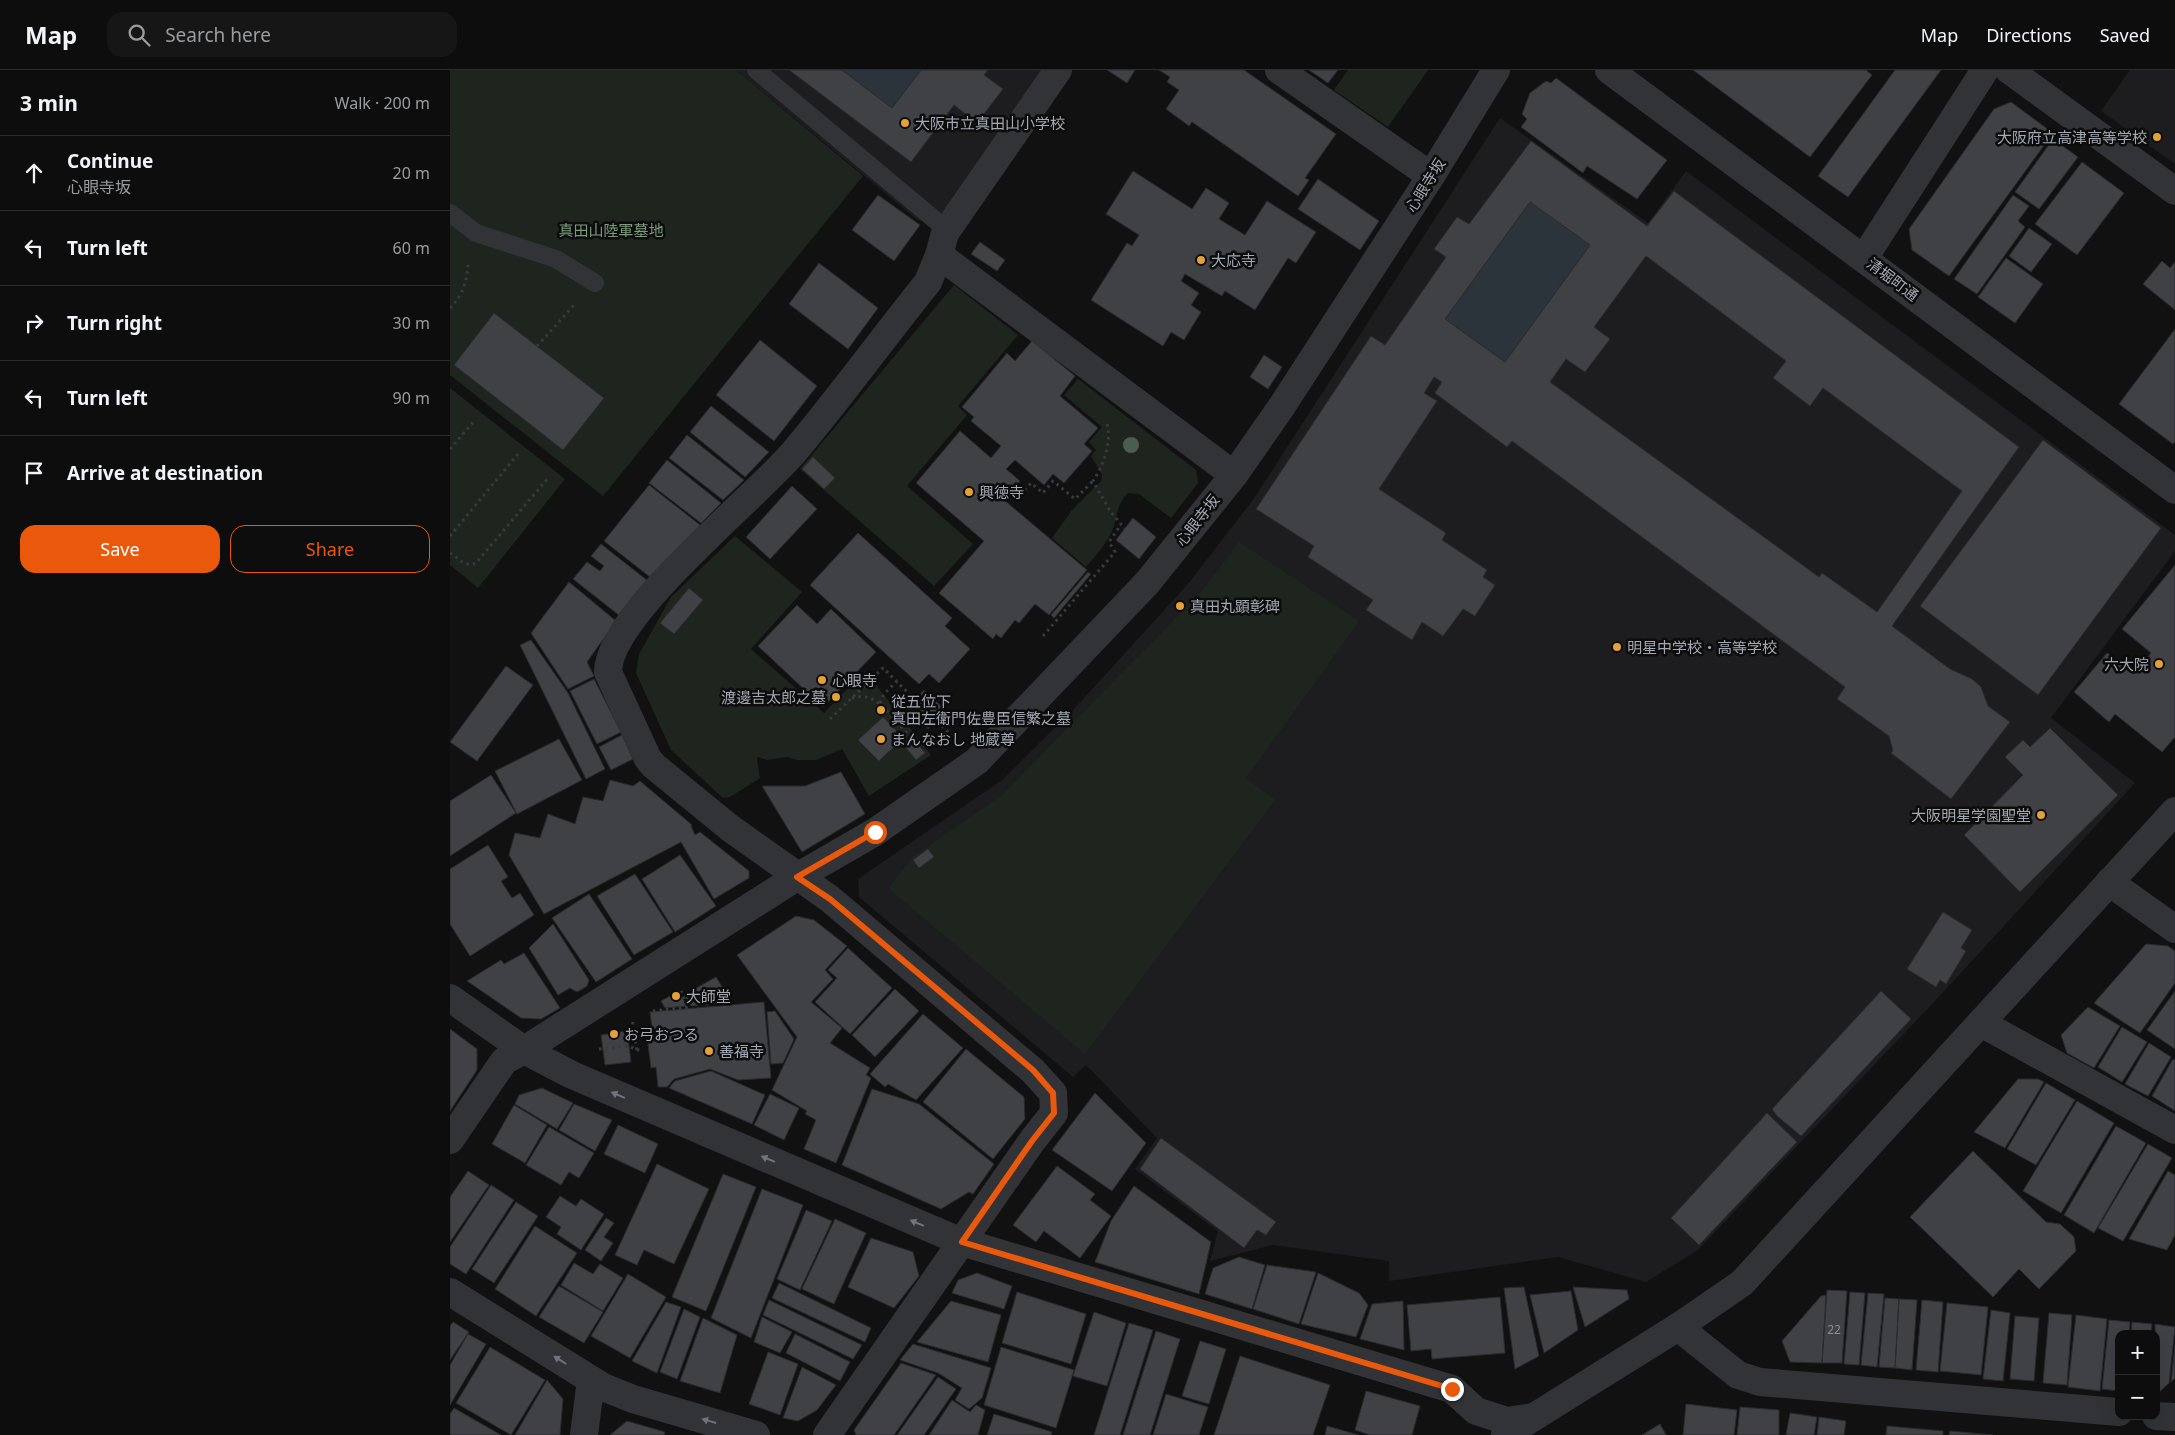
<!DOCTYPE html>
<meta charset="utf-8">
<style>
:root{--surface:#0d0d0e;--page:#161617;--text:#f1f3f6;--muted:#9a9c9e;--line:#2d2d2e;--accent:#ea580c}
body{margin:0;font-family:"Noto Sans","Noto Sans JP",sans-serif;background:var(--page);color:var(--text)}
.controls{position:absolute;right:15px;bottom:15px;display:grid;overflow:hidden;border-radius:10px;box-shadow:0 5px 20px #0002}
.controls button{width:45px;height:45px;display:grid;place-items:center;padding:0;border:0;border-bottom:1px solid var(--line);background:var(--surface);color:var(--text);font:25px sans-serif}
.stop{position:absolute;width:15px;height:15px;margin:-11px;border:4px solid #ea580c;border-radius:50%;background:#fff}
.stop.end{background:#ea580c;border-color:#fff;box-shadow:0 1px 5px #0008}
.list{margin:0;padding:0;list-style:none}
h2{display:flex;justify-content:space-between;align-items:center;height:65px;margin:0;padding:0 20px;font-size:21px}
h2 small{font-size:16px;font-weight:400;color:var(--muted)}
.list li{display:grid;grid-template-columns:32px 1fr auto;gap:15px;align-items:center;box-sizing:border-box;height:75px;padding:0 20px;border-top:1px solid var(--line)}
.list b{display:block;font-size:19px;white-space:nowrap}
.list p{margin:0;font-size:16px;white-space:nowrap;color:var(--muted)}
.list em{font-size:16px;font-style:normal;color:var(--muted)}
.actions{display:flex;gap:10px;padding:15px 20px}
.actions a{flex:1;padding:11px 0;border:1px solid var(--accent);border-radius:15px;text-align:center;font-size:18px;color:var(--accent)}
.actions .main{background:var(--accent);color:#fff}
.icon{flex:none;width:28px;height:28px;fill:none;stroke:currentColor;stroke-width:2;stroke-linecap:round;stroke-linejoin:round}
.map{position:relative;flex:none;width:1725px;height:1365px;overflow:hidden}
header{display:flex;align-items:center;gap:30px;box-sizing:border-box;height:70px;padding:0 25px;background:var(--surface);border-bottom:1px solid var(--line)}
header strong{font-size:24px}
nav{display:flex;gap:28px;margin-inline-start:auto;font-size:18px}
.search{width:350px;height:45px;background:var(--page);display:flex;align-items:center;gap:12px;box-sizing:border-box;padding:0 18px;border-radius:15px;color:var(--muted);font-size:19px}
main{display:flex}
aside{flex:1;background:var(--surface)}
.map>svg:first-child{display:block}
</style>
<header>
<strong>Map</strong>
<div class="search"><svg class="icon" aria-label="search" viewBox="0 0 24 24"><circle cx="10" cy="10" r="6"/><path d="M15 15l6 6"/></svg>Search here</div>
<nav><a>Map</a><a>Directions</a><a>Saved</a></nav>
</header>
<main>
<aside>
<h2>3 min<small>Walk · 200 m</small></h2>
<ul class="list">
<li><svg class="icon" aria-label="ahead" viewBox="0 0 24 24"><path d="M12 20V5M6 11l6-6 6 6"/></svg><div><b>Continue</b><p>心眼寺坂</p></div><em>20 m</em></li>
<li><svg class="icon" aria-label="left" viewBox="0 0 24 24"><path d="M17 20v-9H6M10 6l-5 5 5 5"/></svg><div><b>Turn left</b></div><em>60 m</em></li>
<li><svg class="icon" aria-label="right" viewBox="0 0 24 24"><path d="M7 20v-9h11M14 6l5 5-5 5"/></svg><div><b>Turn right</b></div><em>30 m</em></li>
<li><svg class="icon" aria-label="left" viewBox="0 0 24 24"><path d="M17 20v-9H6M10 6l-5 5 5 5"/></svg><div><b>Turn left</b></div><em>90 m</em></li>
<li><svg class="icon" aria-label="arrive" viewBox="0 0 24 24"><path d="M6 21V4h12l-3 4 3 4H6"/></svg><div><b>Arrive at destination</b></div></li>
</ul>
<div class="actions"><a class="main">Save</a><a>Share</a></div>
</aside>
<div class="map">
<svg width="1725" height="1365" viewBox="0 0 1725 1365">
<rect width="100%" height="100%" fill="#111112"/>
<path fill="#1d1d1f" d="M286,0H597L495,143L469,151Z
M1680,0H1725V94L1651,41Z
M1050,48L1198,153L1236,101L1725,465V481L1601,648L1685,713L1486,930L1248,1180L1196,1212L1108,1187L939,1211V1191L823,1175L760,1191L768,1161L685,1099L707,1068L636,995L623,1007L409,827L408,809L552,710L624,639L738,514L805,427Z"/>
<path fill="#1d251e" d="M0,0H286L413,106L153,426L0,305Z
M898,0H978L938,57L884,20Z
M504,215L568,265L508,336L517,345L457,416L523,474L484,516L350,399Z
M628,309L746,400L748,413L721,448L689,424L678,423C667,434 668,443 664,456C659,471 646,485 636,497L602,468L622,440L651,411L652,404L641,386L646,380L639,372L652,357L614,325Z
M0,318L115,409L28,518L0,495Z
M285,466L352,522L301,579L374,643L415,601L481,685L419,726L392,679L366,690H347L338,687L317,690L308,687L307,689L310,708L280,727L273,728L221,680L186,603L189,584L221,527Z
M789,472L909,551L796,708L825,730L635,984L438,818L463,787L552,725L752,521Z"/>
<path fill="#2b343a" d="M392,0H471L442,38Z
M1080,132L1140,175L1055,292L995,249Z"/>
<path fill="#404145" stroke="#2b2b2e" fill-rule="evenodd" d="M339,0H392L442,38L471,0H538L534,5L553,19L527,53L504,35L461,92Z
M657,0H685L677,13Z
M709,0H794L886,64L855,108L859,110L848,126L742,52L739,56L716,39L729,20L717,12L720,7Z
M859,0H888L878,13Z
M1243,0H1416L1422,5L1360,87Z
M1445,0H1491L1398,127L1368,106Z
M1106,8L1217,90L1187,129L1137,96L1133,103L1071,57L1077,49L1072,44L1080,23L1096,11L1101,13Z
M1561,32L1603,63L1499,206L1462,180L1459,159L1544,39Z
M1603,69L1628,87L1589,139L1565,122Z
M1081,71L1197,156L1224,121L1569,377L1442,556L1500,599L1522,609L1531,617L1538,636L1560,652L1501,729L1441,683L1443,681L1439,666L1387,629L1395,617L1062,371L1057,377L985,323L992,312L984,307L974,323L987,331L929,419L996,463L992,470L1037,500L1033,507L1045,515L1025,546L1013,539L993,566L972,552L962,570L916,540L923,530L858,487L864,476L806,439L921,266L935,275L996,187L984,179L1007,147L1019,154ZM1080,132L1140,175L1055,292L995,249ZM1196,186L1336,291L1323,308L1360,336L1373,318L1512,421L1427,542L1372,503L1369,507L1100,312L1116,289L1135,302L1160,269L1144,257Z
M1632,92L1674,123L1627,185L1585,154Z
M683,101L742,139L756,118L779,133L769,149L795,165L817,131L866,162L846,193L838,188L805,240L775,221L772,226L735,204L731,211L749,223L741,235L751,242L734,270L721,262L713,276L641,230L677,173L682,176L689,165L656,144Z
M868,109L929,151L910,180L848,139Z
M428,125L470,155L444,191L402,160Z
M1563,125L1579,136L1568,151L1575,157L1527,224L1504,209Z
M1579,158L1602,174L1581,202L1559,186Z
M530,172L555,190L547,201L521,184Z
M1556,188L1593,214L1565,253L1528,227Z
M1712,191L1720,198L1725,192V240L1693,214Z
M369,193L428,238L398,279L339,234Z
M44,243L154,328L113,380L4,295Z
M1725,259V372L1723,374L1669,334Z
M310,270L367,316L324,371L266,325Z
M582,271L625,306L610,326L648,358L634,374L642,381L614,413L603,404L594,415L565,390L556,399L570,411L554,430L637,500L599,545L585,534L569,553L565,550L551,568L546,564L543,569L489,523L534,471L466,413L510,361L541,388L551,376L521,351L524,347L512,337L557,283L565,291Z
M814,285L832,297L818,319L800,307Z
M261,336L319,382L295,407L240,362Z
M237,365L294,410L273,430L219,388Z
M1593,370L1711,458L1588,625L1470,536Z
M363,387L385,408L374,419L352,399Z
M217,390L271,433L251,453L199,413Z
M199,415L250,455L200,507L154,471Z
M342,416L367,439L320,489L296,467Z
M683,448L706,467L689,489L666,470Z
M408,463L502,548L495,556L520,579L489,613L479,604L469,614L360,515Z
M151,474L198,511L170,546L123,509L137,492L150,501L154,496L141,486Z
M1725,495V667L1712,682L1665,644L1659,652L1624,622L1657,583L1684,604L1701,583L1672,559Z
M638,502L641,504L604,548L601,545Z
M119,512L166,551L137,592L144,606L118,619L81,563Z
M239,518L253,530L224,564L210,553Z
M347,535L367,554L381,539L426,582L373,637L308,576Z
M81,570L118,623L155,699L136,709L70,575Z
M56,596L83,615L27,691L0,672Z
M144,609L171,662L147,674L120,621Z
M474,620L496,641L478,659L457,638Z
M433,647L453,668L429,691L408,670Z
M1600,658L1668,725L1570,822L1514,765L1573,705L1555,687L1573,670L1580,677Z
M172,665L183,689L161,700L149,677Z
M109,669L132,710L67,744L45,701Z
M465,670L475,683L466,690L456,678Z
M391,702L415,744L352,782L312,716H355Z
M41,705L66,743L0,786V731Z
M160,710L183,716L190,711L242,755L241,756L245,765L250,762L299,801V808L264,829L231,772L94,844L59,785L65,763L90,768L98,744L125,754L133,727L153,731Z
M38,775L58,807L51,811L62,828L70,823L84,845L20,886L0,854V799Z
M478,779L484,787L469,798L463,790Z
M230,785L266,836L225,862L192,809Z
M185,804L223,862L184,885L147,826Z
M139,824L182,889L146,912L102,848Z
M1493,842L1522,860L1511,878L1516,881L1496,914L1490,910L1486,917L1457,899Z
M346,846L364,850L397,876L375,900L383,909L361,932L392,958L380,973L420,998L416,1005L421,1008L386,1093L354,1079L366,1050L355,1044L357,1041L322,1020L347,967L287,885Z
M103,854L139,910L137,916L127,922L120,918L108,925L79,878Z
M1696,874L1718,876L1725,881V913L1690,963L1644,933Z
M398,878L442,918L400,964L365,932L387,908L378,900Z
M74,883L110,938L91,949L71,948L17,911L51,890L54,894Z
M266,907L279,928L268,934L241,936L234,925Z
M445,919L469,941L425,987L402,965Z
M229,921L237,936L215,938L211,931Z
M1431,921L1461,949L1351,1066L1327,1046L1322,1039Z
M1725,921V979L1697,960Z
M314,932L321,1008L288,1010L260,999L224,1009L217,1017H208L206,997L201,998L197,966L203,965L200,942Z
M1638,937L1670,956L1644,998L1617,983L1611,965Z
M325,941L344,969L333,993L321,994L317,942Z
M473,944L513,978L466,1030L438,1014L435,1017L420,1004Z
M1672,957L1697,972L1672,1012L1648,997Z
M0,959L27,979V1000L0,1041Z
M177,961L181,992L155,995L151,965Z
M1699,973L1721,987L1698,1026L1675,1014Z
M516,979L574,1027L575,1049L543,1089L473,1032Z
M1723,989L1725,990V1041L1702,1026Z
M261,1001L315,1025L302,1054L219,1018L225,1011Z
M1568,1009H1588L1594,1012L1555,1078L1524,1062Z
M1596,1013L1625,1030L1586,1095L1557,1079Z
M92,1018L123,1033L107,1059L65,1034L69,1025Z
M422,1019L469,1034L544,1094L523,1124L519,1122L491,1139L392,1095Z
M645,1023L696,1073L662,1121L602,1080Z
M320,1024L349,1038L334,1070L304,1055Z
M1627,1031L1664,1053L1611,1143L1573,1121Z
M124,1034L162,1050L145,1081L109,1060Z
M64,1035L97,1055L75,1093L42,1074Z
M1317,1043L1347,1072L1249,1175L1221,1148Z
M168,1055L208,1074L195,1103L154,1084Z
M1666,1056L1696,1073L1644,1163L1614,1145Z
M99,1057L144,1083L129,1108L119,1102L111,1115L76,1095Z
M711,1068L826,1152L816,1165L807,1160L794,1178L690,1099Z
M1698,1074L1722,1088L1673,1171L1648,1158Z
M1523,1081L1596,1152L1610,1154L1624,1167L1626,1181L1589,1219L1569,1199L1543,1227L1460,1147Z
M207,1094L259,1119L224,1194L194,1180L187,1195L165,1185Z
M607,1096L645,1124L640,1130L661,1146L630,1188L594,1161L586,1172L563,1155Z
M18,1101L39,1115L0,1172V1127Z
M1718,1101L1725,1105V1165L1717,1180L1679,1169Z
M273,1104L306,1117L256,1241L222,1227Z
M41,1115L64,1130L16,1204L0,1194V1177Z
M684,1116L761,1172L749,1224L645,1192L661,1151Z
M312,1119L353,1135L301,1268L261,1248Z
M110,1126L126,1136L131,1129L154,1144L131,1180L107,1164L111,1157L96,1147Z
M66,1132L88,1146L44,1213L22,1199Z
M356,1140L382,1151L350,1220L327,1209Z
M156,1148L164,1153L154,1167L163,1173L151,1191L135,1180Z
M385,1149L416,1163L384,1234L352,1219Z
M85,1156L127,1183L86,1246L45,1219Z
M421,1168L463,1182L469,1206L444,1238L398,1217Z
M789,1187L815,1195L802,1239L755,1224L763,1198Z
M124,1193L143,1204L150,1194L173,1208L153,1241L111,1215Z
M817,1195L866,1202L849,1254L803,1239Z
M527,1203L562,1216L554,1239L502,1223L508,1210Z
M868,1203L909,1223L918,1235L906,1267L851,1254Z
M178,1204L216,1227L180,1288L141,1266Z
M329,1213L421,1258L415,1272L322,1228Z
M109,1216L153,1242L134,1273L89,1247Z
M1074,1217L1089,1286L1065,1299L1054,1218Z
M1123,1217L1177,1220L1179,1229L1135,1257Z
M1377,1220L1397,1221L1392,1293H1372Z
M1121,1221L1128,1260L1094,1283L1080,1225Z
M567,1222L636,1244L621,1294L552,1273Z
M1400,1222L1415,1223L1409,1295L1394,1294Z
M1418,1223L1434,1224L1427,1297L1411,1295Z
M1376,1225L1372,1293L1340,1292L1332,1271L1371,1226Z
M1050,1227L1055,1283L982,1289L981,1279L961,1281L957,1235Z
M1435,1228L1449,1229L1445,1298L1429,1297Z
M1449,1229L1467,1230L1462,1300L1445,1298Z
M319,1230L412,1275L403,1289L313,1245Z
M1472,1230L1493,1232L1488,1302L1466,1300Z
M501,1231L551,1245L538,1292L467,1272Z
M953,1231L954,1280L910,1269L922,1234Z
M216,1232L231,1237L207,1303L182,1291Z
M1497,1233L1538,1237L1531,1305L1490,1301Z
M234,1239L250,1247L227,1309L210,1302Z
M1541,1240L1560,1243L1553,1311L1533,1309Z
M644,1242L676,1253L657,1316L623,1306Z
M1599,1243L1622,1245L1617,1315L1593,1313Z
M1626,1245L1657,1249L1650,1321L1618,1317Z
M1565,1246L1589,1248L1584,1311L1560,1309Z
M312,1247L342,1262L330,1283L304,1272Z
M253,1248L287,1265L270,1323L230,1311Z
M1659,1250L1680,1252L1679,1264H1669V1321L1652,1319Z
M3,1252L19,1262L0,1290V1256Z
M1682,1252L1702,1254L1701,1264H1681Z
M679,1253L703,1260L670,1365H644Z
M1705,1254L1725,1257L1719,1313L1706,1325Z
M706,1261L730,1269L700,1365H673Z
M18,1264L36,1274L0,1335V1295Z
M345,1264L400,1292L390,1311L336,1283Z
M750,1271L776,1279L759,1334L732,1326Z
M463,1274L541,1298L532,1328L519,1339L505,1330L512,1318L488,1303L450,1290Z
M1725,1275V1308L1721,1312Z
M40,1277L95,1310L61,1365L6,1333Z
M551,1277L624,1300L606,1358L534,1335Z
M318,1282L348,1294L330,1345L299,1334Z
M790,1286L880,1315L863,1365H764Z
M451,1293L486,1305L444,1365H406L404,1360Z
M352,1297L386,1315L367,1340L348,1351L333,1348Z
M488,1307L506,1319L474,1365H447Z
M97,1310L113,1329L110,1365H65Z
M916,1321L970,1336L962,1365H920L905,1360Z
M716,1324L758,1337L749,1365H703Z
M502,1330L520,1342L526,1335L535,1340L528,1365H479Z
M1236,1334L1287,1340L1284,1365H1233Z
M1290,1337L1329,1340V1365H1287Z
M4,1338L51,1365H0V1344Z
M1340,1343L1367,1347L1364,1365H1336Z
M544,1344L602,1362L601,1365H537Z
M1369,1347L1396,1351L1394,1365H1367Z
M177,1351L215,1362L214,1365H160Z
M1210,1354L1216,1365H1192Z
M877,1356L909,1365H875Z
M1437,1356L1493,1361V1365H1436Z
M1500,1361L1543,1365H1499Z"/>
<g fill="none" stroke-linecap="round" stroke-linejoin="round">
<path stroke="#383a3e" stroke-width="3" stroke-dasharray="2.5 4" stroke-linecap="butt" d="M0,238C13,225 18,209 18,191
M87,276L126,233
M657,354C662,371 653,397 643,411L660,441L675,459
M0,379L25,350
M566,430L581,413L593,423L603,411L625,429L643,411
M0,466L68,384
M0,483C8,488 16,498 26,493L98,408
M593,566L665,482L659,472L670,456
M402,628C424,622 435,639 448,653
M430,633L434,624L447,611
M380,649L433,598L503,667
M461,668L448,653L468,633
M203,941L239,937L231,921
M183,952L182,957L187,980
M149,979L179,976L187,980H192"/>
<path stroke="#323337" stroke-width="18" d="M306,0L497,160
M0,143L26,163L106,189L145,213"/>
<path stroke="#323337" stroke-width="28" d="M829,0L981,106
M489,185L784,405
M1414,188L1535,0
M1659,812L1725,859
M1531,953L1725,1060
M74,980L122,1005L512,1172L1002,1319L1026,1341L1057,1351L1083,1347
M0,1070L54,991L74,980L347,807
M0,1222L153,1317L183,1329L306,1365
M1228,1257L1288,1305L1310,1312L1669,1342
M1706,1346L1725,1347
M134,1365L141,1310
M377,1365L582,1071L604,1043L603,1023L583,1001L380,829L280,758L204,696L198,689L158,602C158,545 304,429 344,382C390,327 433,268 478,212L489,185L495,163L608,0"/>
<path stroke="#323337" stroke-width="28" d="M1159,0L1725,420
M1559,0L1725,121
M347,807L425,762L527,691L697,513L784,405L832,336L981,106L1046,0
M0,928L74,980
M1055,1365L1228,1257L1292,1213L1725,741"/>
</g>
<circle fill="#4b5d4c" cx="681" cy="375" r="8"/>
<defs><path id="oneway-solid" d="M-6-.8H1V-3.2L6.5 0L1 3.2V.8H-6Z" transform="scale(1.25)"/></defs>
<g fill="#70737b">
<use href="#oneway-solid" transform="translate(168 1025) rotate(-157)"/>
<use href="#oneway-solid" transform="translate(318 1089) rotate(-157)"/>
<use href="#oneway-solid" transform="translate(467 1153) rotate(-157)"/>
<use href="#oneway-solid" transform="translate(110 1290) rotate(-148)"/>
<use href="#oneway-solid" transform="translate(259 1351) rotate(-164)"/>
</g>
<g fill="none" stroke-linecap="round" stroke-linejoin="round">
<path stroke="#ea580c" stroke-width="6" d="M425,762L347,807L380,829L583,1000L603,1023L604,1043L582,1071L512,1172L1002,1319"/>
</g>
<g fill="#e4a137" stroke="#0c0c0d" stroke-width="2">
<circle cx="455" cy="53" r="5"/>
<circle cx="1707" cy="67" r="5"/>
<circle cx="751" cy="190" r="5"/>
<circle cx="519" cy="422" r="5"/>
<circle cx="730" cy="536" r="5"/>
<circle cx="1167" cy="577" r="5"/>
<circle cx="1709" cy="594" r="5"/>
<circle cx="372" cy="610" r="5"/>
<circle cx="386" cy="627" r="5"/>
<circle cx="431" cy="640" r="5"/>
<circle cx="431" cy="669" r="5"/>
<circle cx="1591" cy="745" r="5"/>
<circle cx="226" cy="926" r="5"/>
<circle cx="164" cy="964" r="5"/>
<circle cx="259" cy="981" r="5"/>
</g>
<g text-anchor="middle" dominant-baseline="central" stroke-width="5" stroke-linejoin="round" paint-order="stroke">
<g font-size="12" fill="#8a8e97">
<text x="1384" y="1259">22</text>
</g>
<g font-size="15" fill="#a3a8b2" stroke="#0c0c0d" text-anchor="start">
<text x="465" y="53">大阪市立真田山小学校</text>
<text x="1697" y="67" text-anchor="end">大阪府立高津高等学校</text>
<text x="761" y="190">大応寺</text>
<text x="529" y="422">興徳寺</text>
<text x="740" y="536">真田丸顕彰碑</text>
<text x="1177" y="577">明星中学校・高等学校</text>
<text x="1699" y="594" text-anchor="end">六大院</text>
<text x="382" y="610">心眼寺</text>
<text x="376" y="627" text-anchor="end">渡邊吉太郎之墓</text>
<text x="441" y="631">従五位下<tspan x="441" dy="17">真田左衛門佐豊臣信繁之墓</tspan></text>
<text x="441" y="669">まんなおし 地蔵尊</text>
<text x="1581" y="745" text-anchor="end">大阪明星学園聖堂</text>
<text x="236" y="926">大師堂</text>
<text x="174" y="964">お弓おつる</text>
<text x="269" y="981">善福寺</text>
</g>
<g font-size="15" fill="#a3a8b2" stroke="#0c0c0d">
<text transform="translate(975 115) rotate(-58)">心眼寺坂</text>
<text transform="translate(1443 209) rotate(37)">清堀町通</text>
<text transform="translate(747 450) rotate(-52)">心眼寺坂</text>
</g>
<g font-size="15" fill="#7b9c7b" stroke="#0c0c0d">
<text x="161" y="160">真田山陸軍墓地</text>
</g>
</g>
</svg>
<div class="controls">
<button>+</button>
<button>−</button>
</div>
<div class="stop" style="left:425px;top:762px"></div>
<div class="stop end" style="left:1002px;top:1319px"></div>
</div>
</main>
